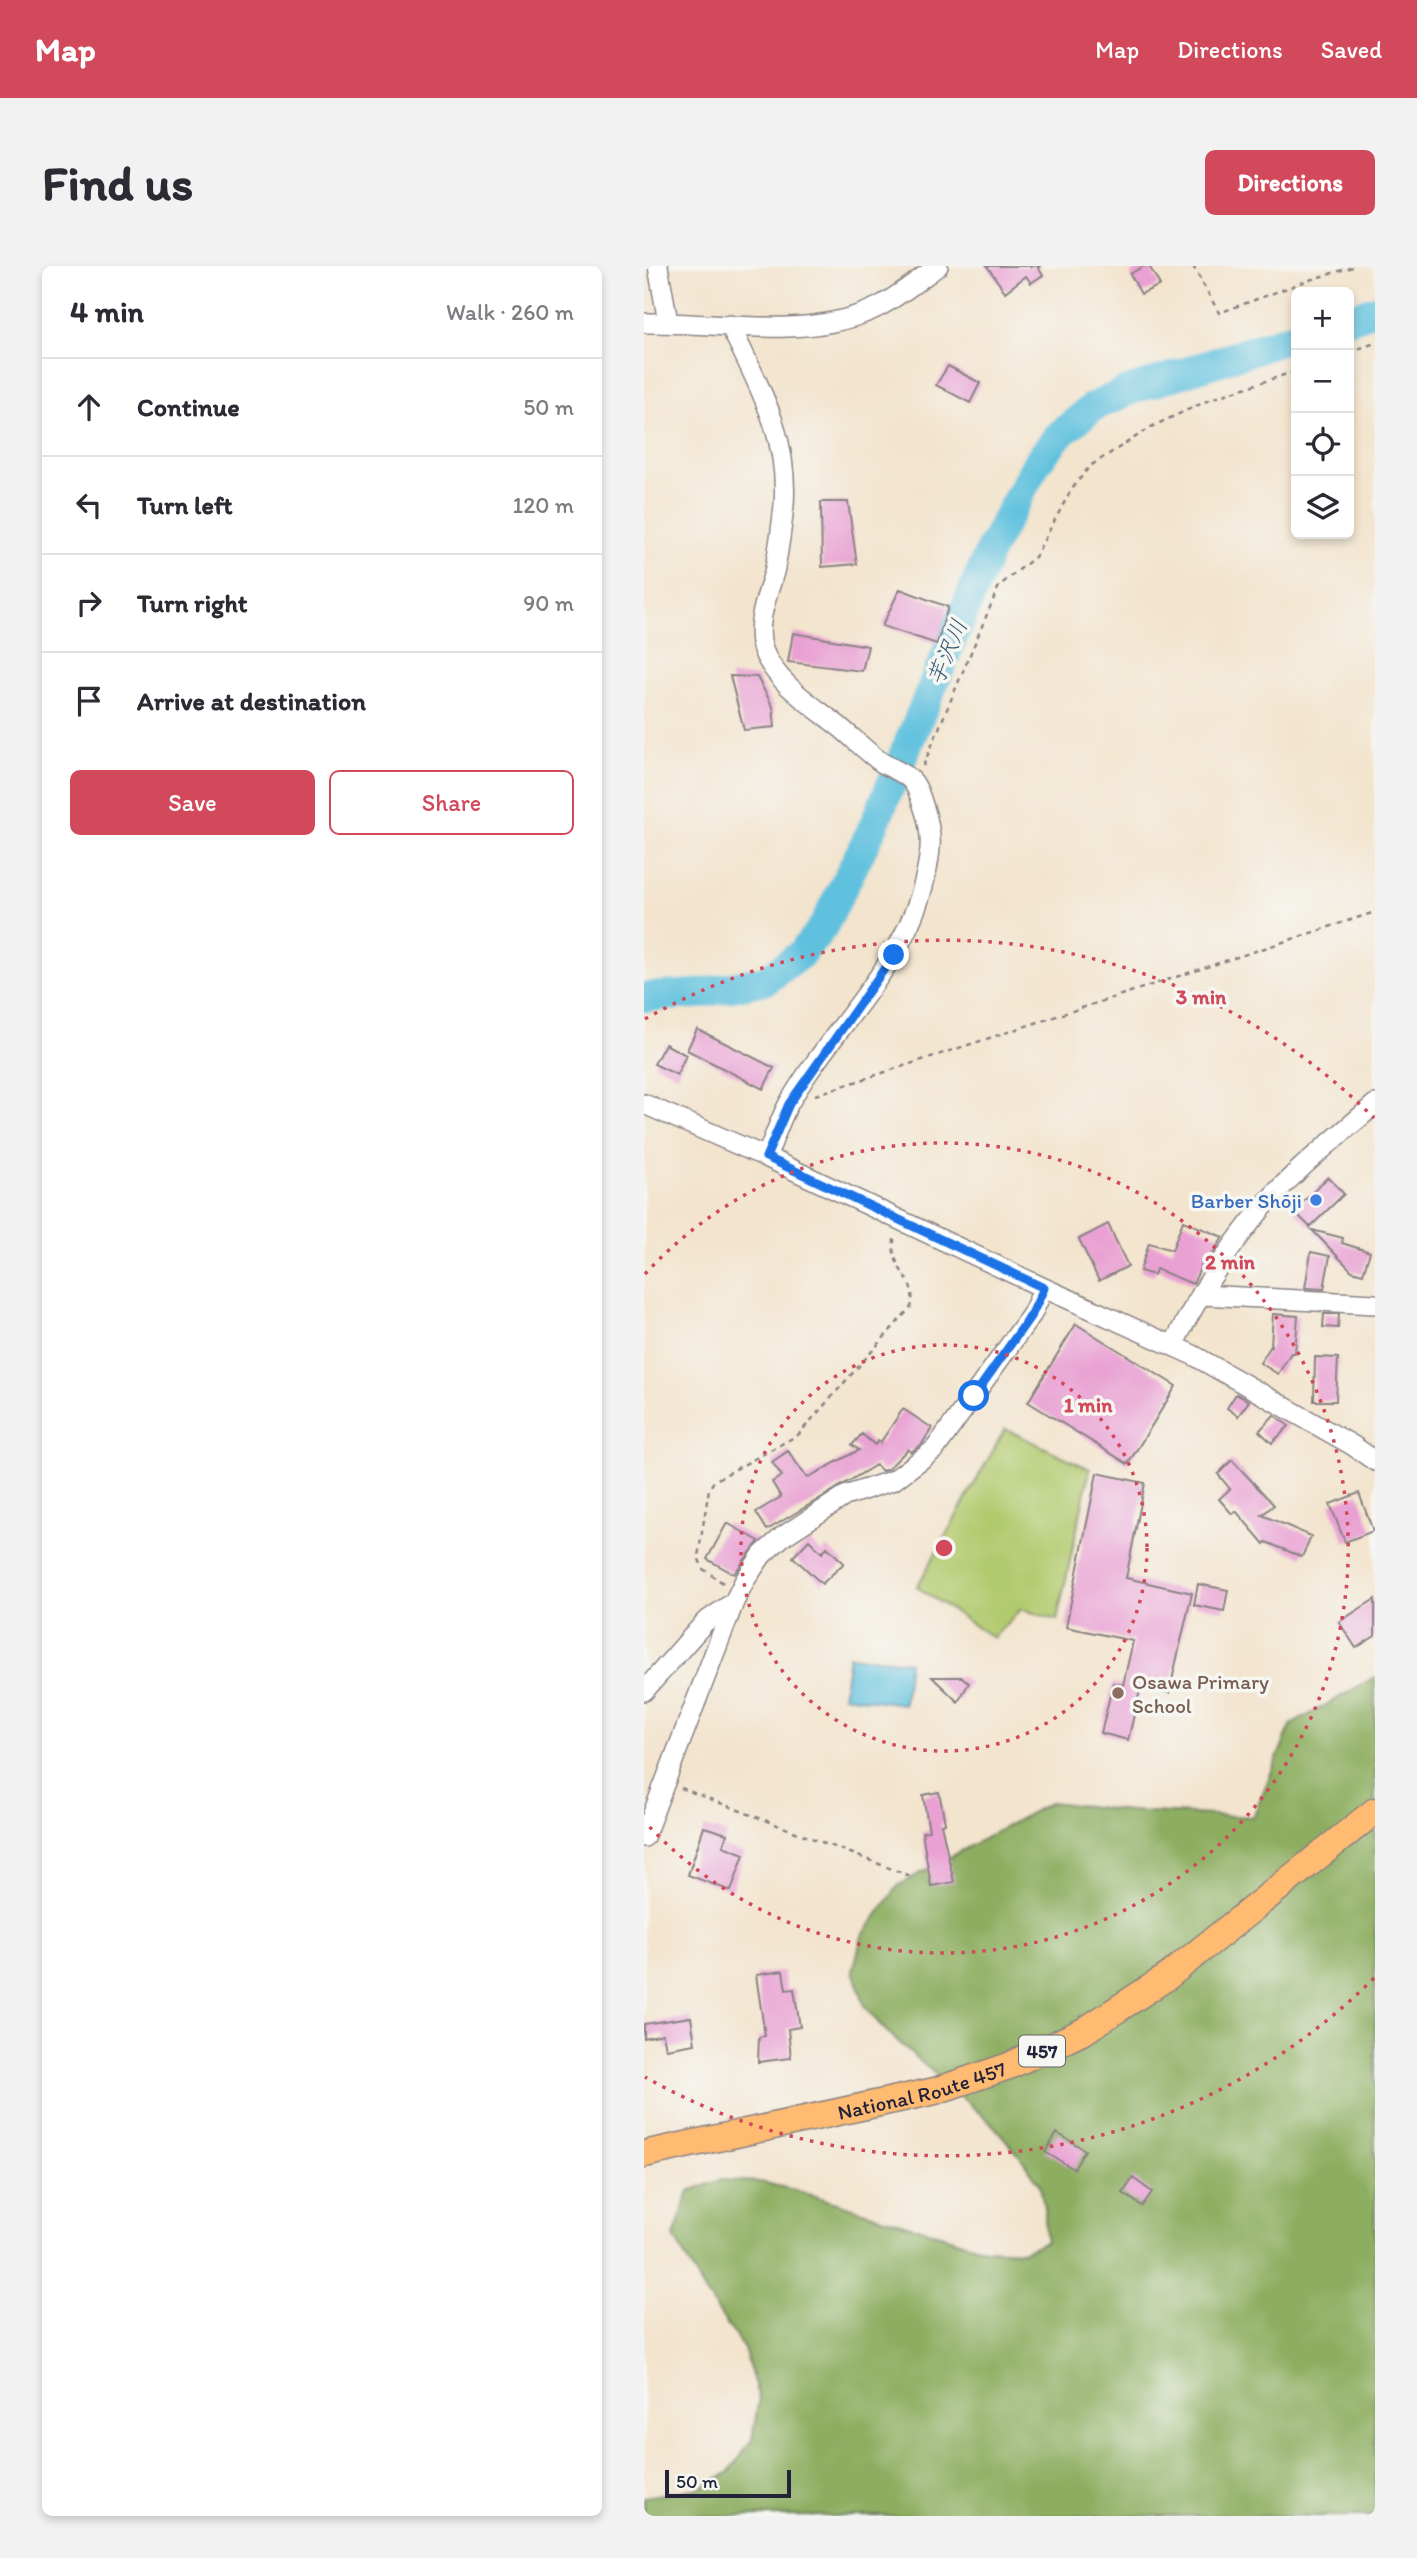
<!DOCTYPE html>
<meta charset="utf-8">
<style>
:root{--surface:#fff;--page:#f2f2f3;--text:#2b2b33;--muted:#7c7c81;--line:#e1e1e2;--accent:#d1495b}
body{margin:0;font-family:Itim,"Klee One",sans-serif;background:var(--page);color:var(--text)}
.controls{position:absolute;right:21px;top:21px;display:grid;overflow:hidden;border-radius:10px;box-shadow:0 4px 10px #0003}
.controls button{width:63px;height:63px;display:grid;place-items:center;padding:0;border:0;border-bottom:2px solid var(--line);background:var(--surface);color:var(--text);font:35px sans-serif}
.scale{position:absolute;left:21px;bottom:18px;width:126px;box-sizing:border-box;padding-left:7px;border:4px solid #22223b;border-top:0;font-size:19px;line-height:24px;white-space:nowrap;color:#22223b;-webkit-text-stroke:5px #f6f6f2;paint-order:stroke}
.stop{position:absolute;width:21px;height:21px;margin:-16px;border:5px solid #1a73e8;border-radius:50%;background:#fff}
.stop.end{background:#1a73e8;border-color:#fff;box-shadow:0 2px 7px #0008}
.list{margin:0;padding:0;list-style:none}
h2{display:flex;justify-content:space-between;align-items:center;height:91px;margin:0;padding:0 28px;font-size:30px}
h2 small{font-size:23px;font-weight:400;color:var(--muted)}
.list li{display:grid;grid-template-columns:46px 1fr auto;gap:21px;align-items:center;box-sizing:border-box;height:98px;padding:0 28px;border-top:2px solid var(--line)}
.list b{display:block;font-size:26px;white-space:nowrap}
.list em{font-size:23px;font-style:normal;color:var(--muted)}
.actions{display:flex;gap:14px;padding:21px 28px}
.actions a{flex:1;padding:16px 0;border:2px solid var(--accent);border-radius:10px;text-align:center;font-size:24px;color:var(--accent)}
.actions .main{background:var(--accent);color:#fff}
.icon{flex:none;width:38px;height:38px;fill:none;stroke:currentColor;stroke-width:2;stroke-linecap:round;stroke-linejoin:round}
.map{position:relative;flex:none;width:731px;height:2250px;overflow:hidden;border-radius:10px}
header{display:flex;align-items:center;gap:42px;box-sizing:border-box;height:98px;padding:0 35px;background:var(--accent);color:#fff}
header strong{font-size:33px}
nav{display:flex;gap:38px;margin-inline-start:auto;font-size:24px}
.intro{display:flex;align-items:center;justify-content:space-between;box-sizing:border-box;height:168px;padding:0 42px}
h1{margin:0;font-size:49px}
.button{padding:18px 32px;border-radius:10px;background:var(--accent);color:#fff;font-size:24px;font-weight:700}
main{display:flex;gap:42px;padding:0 42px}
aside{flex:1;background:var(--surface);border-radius:10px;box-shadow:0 4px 10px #0003}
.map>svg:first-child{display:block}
</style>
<header>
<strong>Map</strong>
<nav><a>Map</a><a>Directions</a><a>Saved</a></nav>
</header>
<div class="intro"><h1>Find us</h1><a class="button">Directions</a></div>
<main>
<aside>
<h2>4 min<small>Walk · 260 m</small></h2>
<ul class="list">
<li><svg class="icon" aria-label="ahead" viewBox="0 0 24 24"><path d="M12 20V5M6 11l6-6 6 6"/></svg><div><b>Continue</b></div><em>50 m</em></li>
<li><svg class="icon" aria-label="left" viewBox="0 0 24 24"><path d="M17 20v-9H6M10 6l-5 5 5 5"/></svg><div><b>Turn left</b></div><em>120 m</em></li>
<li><svg class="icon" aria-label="right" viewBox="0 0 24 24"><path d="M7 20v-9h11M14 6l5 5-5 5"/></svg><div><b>Turn right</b></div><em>90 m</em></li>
<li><svg class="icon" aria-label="arrive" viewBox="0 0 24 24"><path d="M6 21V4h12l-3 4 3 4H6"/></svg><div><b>Arrive at destination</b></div></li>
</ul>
<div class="actions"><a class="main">Save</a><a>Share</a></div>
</aside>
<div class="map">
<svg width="731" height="2250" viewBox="0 0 731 2250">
<rect width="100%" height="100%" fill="#f6f6f2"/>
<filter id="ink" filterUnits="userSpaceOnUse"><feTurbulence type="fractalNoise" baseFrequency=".0143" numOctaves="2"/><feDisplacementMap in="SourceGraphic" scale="14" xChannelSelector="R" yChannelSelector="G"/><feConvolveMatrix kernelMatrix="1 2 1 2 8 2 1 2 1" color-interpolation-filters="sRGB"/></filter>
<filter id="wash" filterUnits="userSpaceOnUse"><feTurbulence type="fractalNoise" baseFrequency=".00686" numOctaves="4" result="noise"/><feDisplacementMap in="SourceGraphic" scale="28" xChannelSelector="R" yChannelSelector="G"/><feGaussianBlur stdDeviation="1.57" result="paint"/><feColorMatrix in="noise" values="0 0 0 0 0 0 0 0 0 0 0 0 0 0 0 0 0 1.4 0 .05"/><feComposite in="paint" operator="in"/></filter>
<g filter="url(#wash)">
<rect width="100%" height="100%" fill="#f3e4cd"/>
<path fill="#b2ca6e" stroke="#6a7654" stroke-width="2" d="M361,1163L446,1203L413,1354L377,1343L349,1372L273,1321Z"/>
<path fill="#8dae61" stroke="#58684e" stroke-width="2" d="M731,1411V2250H0V2231L55,2222L86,2206L108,2173L115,2133L100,2083L60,2024L30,1971L45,1925L77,1914L116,1916L151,1924L341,1983L380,1985L402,1975L401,1947L396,1919L375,1889L350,1860L239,1762L221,1741L209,1705L218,1670L255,1619L407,1536L485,1545L609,1551L647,1459Z"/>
<path fill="#60c1de" stroke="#41728c" stroke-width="2" d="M205,1390L265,1396L260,1438L199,1430Z"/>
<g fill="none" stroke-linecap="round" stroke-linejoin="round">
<path stroke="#60c1de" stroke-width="30" d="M705,53L731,44
M0,731L53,728L122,714L157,688L179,661L230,559L346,284L393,196L415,169L449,141L484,125L652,70"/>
</g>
<g id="blocks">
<path fill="#e9a0d3" d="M343,0H396L394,2L399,9L387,17L382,10L361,26Z
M500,0H505L516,19L497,28L486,8Z
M304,100L336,117L326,137L292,119Z
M177,236H204L213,298L178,301Z
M256,323L304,341L293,378L238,360Z
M149,367L224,380L218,405L144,396Z
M86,410L113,411L129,441L131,461L100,464Z
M53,763L130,802L119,823L43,784Z
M21,778L42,789L33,809L10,798Z
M684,911L700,928L666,961L650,945Z
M539,955L579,971L561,1000L558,998L549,1018L512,1003L510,1009L496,1005L505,977L528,984Z
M464,958L484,1000L455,1015L435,973Z
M668,964L699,972L698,977L726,986L719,1008L708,1005Z
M667,986L686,990L680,1023L661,1022Z
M629,1048L654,1050L651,1087H647L634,1108L616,1097L627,1080Z
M680,1048H695L694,1062L679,1061Z
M432,1058L532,1120L484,1198L384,1136Z
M671,1091L694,1092L692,1135H670Z
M592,1128L605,1135L594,1150L583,1142Z
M259,1143L288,1162L278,1178L267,1186L264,1183L244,1203L238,1205L232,1199L123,1264L112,1246L137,1231L128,1216L138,1210L128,1196L144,1185L163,1212L215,1184L208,1179L218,1168L231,1179L234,1175L236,1177Z
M630,1149L645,1160L628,1177L615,1165Z
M588,1194L630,1239L618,1249L667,1270L658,1291L622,1276L620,1278L592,1245L588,1248L575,1233L586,1223L574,1208Z
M453,1207L501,1217L482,1312L548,1327L525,1427L497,1420L484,1474L457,1467L469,1417L479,1419L489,1375L422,1361Z
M715,1227L729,1265L701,1276L686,1238Z
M83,1257L115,1275L90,1308L63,1293Z
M165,1274L178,1287L183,1281L200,1297L178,1318L149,1291Z
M554,1318L584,1324L580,1345L550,1339Z
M731,1333V1370L712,1382L695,1356Z
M288,1411H318L325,1417L314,1436Z
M295,1526L301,1557L297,1558L310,1616L287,1620L278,1566L285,1565L279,1529Z
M60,1561L83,1568L79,1580L100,1588L87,1625L44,1609Z
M139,1705L142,1724L150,1723L156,1761L144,1763L147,1792L114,1796L115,1771L121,1770L112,1709Z
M47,1751L51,1778L22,1783L19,1768L0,1772V1758Z
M413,1867L441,1884L430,1903L401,1886Z
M489,1912L508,1926L498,1940L479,1927Z"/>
</g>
</g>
<g filter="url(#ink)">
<use href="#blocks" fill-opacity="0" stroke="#8a8384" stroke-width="2"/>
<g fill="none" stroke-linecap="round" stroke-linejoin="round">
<g stroke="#8a8384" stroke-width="22">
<path id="minor" d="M14,0L24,56
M0,57C75,55 167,76 236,40C256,29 275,14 294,0
M86,59C114,120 145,168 140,239C138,259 135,281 131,302C125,327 110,358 119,384C132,418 170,440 197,462C210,473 223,486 237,496C246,502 257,505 265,512C274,519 277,534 281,545C289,571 287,586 281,612C261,701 189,760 145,837C136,853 130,873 122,891
M0,838L122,891L400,1022L549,1089L708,1179L731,1195
M558,1029L731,1038
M529,1079C554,1031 584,981 620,940C652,902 694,871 731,838
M0,1425L61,1356L90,1336
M0,1571L90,1336L101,1314L118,1289L138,1271L201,1230L250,1214L291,1183L388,1048L400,1022"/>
</g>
<g stroke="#8a8384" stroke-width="29">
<g id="highway">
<path id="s1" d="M0,1888L291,1825L365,1800L440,1765L523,1711L731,1545"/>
</g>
</g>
<path stroke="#8a8384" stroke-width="2.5" stroke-dasharray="5 5" stroke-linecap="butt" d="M549,0L575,47L665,14L712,0
M705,86L731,77
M279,500L355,320L391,291L427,224L446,200L509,160L567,133L652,105
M171,829L731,646
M79,1317L59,1303L54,1291L65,1223L70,1215L154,1169L267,1041C273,1017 257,1011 251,991C249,986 250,978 250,973
M37,1522L269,1611"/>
<use href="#minor" stroke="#fff" stroke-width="19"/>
<use href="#highway" stroke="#ffbb71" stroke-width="26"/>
</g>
</g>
<g fill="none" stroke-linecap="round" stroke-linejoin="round" filter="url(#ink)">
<path stroke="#1a73e8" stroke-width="9" d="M250,689L145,838L122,891L400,1022L388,1048L330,1130"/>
</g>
<g fill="none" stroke="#d1495b" stroke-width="3.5" stroke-dasharray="3.5 7">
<circle cx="300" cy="1282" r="203"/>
<path d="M1 1008A405 405 0 1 1 1 1556"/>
<path d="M730 1712A608 608 0 0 1 1 1811M1 753A608 608 0 0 1 730 852"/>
</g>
<circle fill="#3f7fe0" stroke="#f6f6f2" stroke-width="2.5" cx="672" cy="934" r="7"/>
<circle fill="#8d6e63" stroke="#f6f6f2" stroke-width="2.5" cx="474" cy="1427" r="7"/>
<g text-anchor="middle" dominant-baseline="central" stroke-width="7" stroke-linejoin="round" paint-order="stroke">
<rect fill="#f6f6f2" stroke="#626272" stroke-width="2" x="375" y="1769.5" width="46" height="31" rx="5"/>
<g font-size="19" font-weight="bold" fill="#22223b">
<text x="398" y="1785">457</text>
</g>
<g font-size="21" fill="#366cbe" stroke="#f6f6f2" text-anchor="end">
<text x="658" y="934">Barber Shōji</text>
</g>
<g font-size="21" fill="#785e54" stroke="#f6f6f2" text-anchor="start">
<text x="488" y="1415">Osawa Primary<tspan x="488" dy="24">School</tspan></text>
</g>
<g font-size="21" fill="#22223b" stroke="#f6f6f2">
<text stroke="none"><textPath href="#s1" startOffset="285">National Route 457</textPath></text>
</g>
<g font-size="23" font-style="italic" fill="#385a74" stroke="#f6f6f2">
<text transform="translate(303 386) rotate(-67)">芋沢川</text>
</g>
</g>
<circle cx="300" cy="1282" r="10" fill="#d1495b" stroke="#f6f6f2" stroke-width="3.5"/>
<g font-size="21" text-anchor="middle" font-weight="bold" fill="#d1495b" stroke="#f6f6f2" stroke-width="7" stroke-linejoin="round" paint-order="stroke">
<text x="557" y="738">3 min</text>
<text x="586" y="1003">2 min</text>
<text x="444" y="1146">1 min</text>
</g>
</svg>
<div class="controls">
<button>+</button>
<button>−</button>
<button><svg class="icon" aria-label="locate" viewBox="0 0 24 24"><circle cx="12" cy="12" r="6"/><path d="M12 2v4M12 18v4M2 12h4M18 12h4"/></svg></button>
<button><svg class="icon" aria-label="layers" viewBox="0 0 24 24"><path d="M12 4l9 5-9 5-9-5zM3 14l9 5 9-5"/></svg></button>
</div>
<div class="scale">50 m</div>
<div class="stop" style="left:330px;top:1130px"></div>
<div class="stop end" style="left:250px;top:689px"></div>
</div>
</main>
